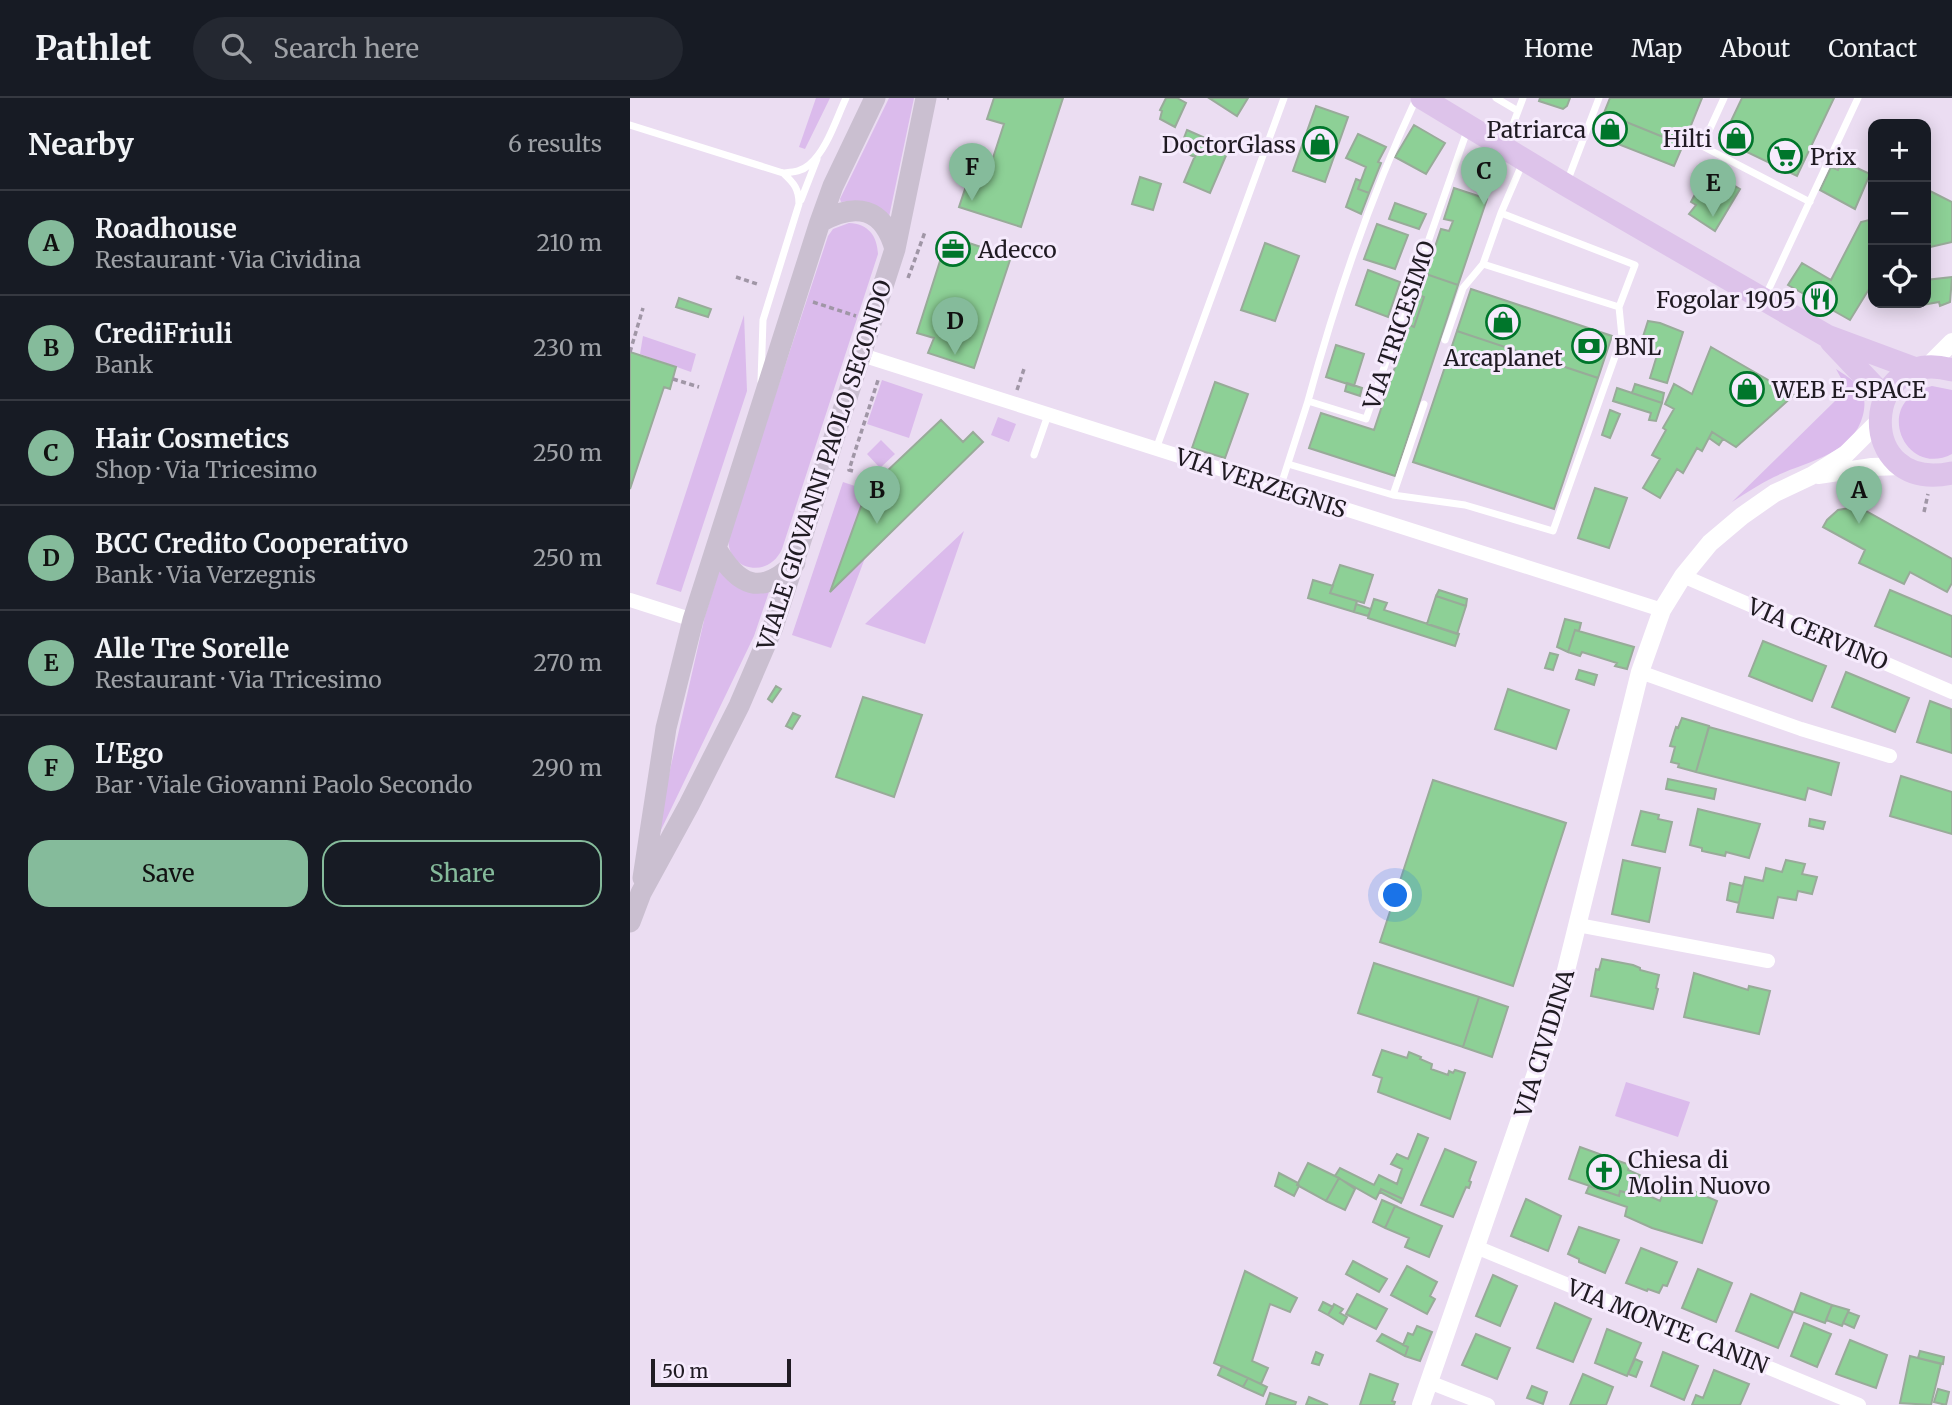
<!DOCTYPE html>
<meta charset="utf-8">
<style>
:root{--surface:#171b24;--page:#242831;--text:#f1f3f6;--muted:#9ea1a6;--line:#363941;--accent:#85bb9b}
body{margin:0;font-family:Merriweather,serif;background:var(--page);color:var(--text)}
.controls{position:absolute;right:21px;top:21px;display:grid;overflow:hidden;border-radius:14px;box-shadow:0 4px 18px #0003}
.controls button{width:63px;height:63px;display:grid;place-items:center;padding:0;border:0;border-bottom:2px solid var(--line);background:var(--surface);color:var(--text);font:35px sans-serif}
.scale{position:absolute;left:21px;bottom:18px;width:140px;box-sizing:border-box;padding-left:7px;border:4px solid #201b23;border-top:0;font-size:19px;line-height:24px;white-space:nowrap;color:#201b23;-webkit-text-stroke:5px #f6ebfd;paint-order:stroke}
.you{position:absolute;left:766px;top:798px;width:24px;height:24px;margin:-18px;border:5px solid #fff;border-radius:50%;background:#1a73e8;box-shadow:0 0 0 10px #1a73e833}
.badge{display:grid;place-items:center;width:46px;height:46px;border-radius:50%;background:var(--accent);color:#111;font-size:23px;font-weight:700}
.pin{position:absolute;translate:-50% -58px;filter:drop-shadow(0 2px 4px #0008)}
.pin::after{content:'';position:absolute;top:37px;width:24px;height:21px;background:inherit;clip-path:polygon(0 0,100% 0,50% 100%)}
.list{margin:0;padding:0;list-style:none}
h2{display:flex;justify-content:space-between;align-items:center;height:91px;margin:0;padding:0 28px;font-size:30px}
h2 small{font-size:23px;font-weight:400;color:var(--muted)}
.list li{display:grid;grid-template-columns:46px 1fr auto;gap:21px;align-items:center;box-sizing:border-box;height:105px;padding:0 28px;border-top:2px solid var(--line)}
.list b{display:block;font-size:26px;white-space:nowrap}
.list p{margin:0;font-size:23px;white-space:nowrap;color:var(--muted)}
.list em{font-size:23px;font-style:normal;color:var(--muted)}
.actions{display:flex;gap:14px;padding:21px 28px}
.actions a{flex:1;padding:16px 0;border:2px solid var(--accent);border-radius:21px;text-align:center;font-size:24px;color:var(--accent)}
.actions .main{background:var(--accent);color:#111}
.icon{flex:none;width:38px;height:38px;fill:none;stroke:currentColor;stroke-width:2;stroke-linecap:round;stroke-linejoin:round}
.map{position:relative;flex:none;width:1322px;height:1307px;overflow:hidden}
header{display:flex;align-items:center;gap:42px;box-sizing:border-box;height:98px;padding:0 35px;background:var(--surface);border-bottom:2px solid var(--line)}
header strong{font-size:33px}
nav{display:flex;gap:38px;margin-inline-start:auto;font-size:24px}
.search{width:490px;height:63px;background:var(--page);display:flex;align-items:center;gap:18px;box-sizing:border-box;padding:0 24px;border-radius:38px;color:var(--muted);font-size:26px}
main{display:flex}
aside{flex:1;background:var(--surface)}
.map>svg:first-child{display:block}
</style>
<header>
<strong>Pathlet</strong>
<div class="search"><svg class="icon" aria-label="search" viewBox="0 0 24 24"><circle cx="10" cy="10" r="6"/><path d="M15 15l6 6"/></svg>Search here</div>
<nav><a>Home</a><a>Map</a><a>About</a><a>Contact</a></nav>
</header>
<main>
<aside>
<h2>Nearby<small>6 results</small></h2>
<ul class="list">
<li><span class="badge">A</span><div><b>Roadhouse</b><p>Restaurant · Via Cividina</p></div><em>210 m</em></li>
<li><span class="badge">B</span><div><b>CrediFriuli</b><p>Bank</p></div><em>230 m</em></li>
<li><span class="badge">C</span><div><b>Hair Cosmetics</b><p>Shop · Via Tricesimo</p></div><em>250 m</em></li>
<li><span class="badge">D</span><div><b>BCC Credito Cooperativo</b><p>Bank · Via Verzegnis</p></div><em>250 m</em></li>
<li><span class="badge">E</span><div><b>Alle Tre Sorelle</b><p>Restaurant · Via Tricesimo</p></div><em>270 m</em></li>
<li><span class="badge">F</span><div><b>L'Ego</b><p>Bar · Viale Giovanni Paolo Secondo</p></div><em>290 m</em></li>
</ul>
<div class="actions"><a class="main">Save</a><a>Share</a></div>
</aside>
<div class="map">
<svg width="1322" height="1307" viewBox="0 0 1322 1307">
<rect width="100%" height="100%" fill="#ebddf2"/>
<path fill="#dbbbec" d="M186,0H200L175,51L169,49Z
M259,0H284L259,119L221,103L211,104L210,101Z
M219,125C238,126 247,137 248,156L152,451C137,484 93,470 99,437L198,138L203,131Z
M114,217L117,293L51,494L26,486Z
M13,238L66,256L61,274L10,256Z
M1206,271C1226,284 1239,292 1233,317C1223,357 1176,363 1144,379C1130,386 1116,395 1102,404L1207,301L1212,282Z
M252,282L293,296L279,340L237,326Z
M1302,288L1322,292V356C1274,381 1241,302 1302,288Z
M368,319L386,326L379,344L361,337Z
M251,342L265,356L250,370L237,356Z
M213,384L237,392L201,492L235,460L201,550L162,537Z
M334,433L295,546L235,526Z
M89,473L141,488L124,538L30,734L27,729L75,518Z
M996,984L1060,1004L1048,1039L985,1018Z"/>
<path fill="#8dd096" stroke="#98ab99" stroke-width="2" d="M364,0H433L391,129L329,109L345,61L361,66L373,29L374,26L357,21Z
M536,0H547L556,5L545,29L530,21L532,13L530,12Z
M579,0H618L607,18Z
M910,0H940L937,8L933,11L909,3Z
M980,0H1072L1053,47L974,15Z
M1112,0H1204L1167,78L1092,42Z
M686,8L718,19L695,84L663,73Z
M974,15L1053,47L1044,68L965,37Z
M784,27L815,45L796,76L765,59Z
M557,32L573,39L565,59L549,53Z
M728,36L756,49L748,64L751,65L739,95L728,91L736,69L716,60Z
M572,41L598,53L580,95L554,84Z
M1212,63L1240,76L1225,111L1190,92L1201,69L1208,72Z
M1078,72L1110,91L1085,133L1059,116L1066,107L1061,104Z
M510,79L531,86L523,112L502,106Z
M726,81L731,83L728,91L739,95L731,116L716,109Z
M824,90L857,101L828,187L796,176L811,131L819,133L823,123L814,121Z
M1296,91L1322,104V144L1296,150Z
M765,105L796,116L789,131L759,121Z
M1243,121V193L1239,191L1220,222L1158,187L1172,165L1201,182L1231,124Z
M747,126L778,137L765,171L734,161Z
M318,138L381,159L344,270L298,255L304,240L287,235Z
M635,145L669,158L645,223L611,212Z
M738,172L770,184L758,219L726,207Z
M796,176L828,187L765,378L679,350L691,315L744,332L779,227L784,229L794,199L789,197Z
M1322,179L1320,204L1310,208L1309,204L1287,208L1269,205H1296V182Z
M841,191L982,238L968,280L827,233Z
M789,197L794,199L784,229L779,227Z
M49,200L81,211L78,219L46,209Z
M1018,223L1030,225L1053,234L1037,285L1020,280L1028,254L1010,248Z
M827,233L968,280L924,411L783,364Z
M706,247L734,256L724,288L696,279Z
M1081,249L1164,297L1106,349L1082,334L1072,353L1067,350L1053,375L1047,371L1030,400L1013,390L1030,361L1022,357L1036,332L1033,330L1044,311L1035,306L1044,286L1062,296Z
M0,254L46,269L40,291L34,289L0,391Z
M585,284L618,296L595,360L562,350Z
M717,285L732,290L730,298L715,293Z
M1005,286L1034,295L1032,305L1002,295Z
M987,290L1032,305L1026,323L1019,322L1021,315L983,303Z
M980,312L990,316L980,340L972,337Z
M311,322L333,344L343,334L353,344L200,494L237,392Z
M1082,334L1093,341L1089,347L1079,340Z
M965,390L997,400L979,450L948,440Z
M1225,409L1234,412L1322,461V485L1317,494L1280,474L1274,486L1229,465L1235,452L1193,429L1197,422L1208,412Z
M710,467L743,477L734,505L700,495Z
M683,482L703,488L700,495L727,503L724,514L678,500Z
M809,492L837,501L836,508L806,498Z
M1260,492L1322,518V559L1245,528Z
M806,498L836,508L827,536L797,526Z
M744,501L757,505L754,512L829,536L825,548L738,520Z
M726,506L741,511L738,518L724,514Z
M935,521L951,525L949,533L945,532L938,554L927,549Z
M945,532L1004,549L997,571L985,568L987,565L952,554L950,558L938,554Z
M1133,543L1196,568L1182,603L1119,578Z
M920,555L928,557L923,572L915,570Z
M949,572L967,577L964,587L946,581Z
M1216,574L1279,600L1265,634L1202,609Z
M146,588L151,591L142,604L138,601Z
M878,591L939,612L926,651L865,631Z
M233,599L292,617L264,699L206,679Z
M1300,603L1321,611L1322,655L1287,644Z
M163,615L170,618L162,631L156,628Z
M1052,620L1079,628L1066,674L1048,669L1049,666L1041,664L1045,649L1040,648L1046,629L1048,630Z
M1079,629L1209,665L1201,697L1178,690L1175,702L1066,674Z
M1271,678L1322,694V736L1260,718Z
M1038,681L1086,691L1084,701L1036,691Z
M803,682L936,725L883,888L750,844Z
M1068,711L1130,726L1119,760L1096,754L1095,758L1072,753V750L1060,747Z
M1011,713L1029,717L1028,721L1042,724L1035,754L1002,747Z
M1180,721L1195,724L1193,731L1179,728Z
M993,762L1030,770L1019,824L982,816Z
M1156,762L1175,766L1172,776L1187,779L1182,796L1168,793L1166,802L1148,799L1143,820L1107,814L1115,779L1133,783L1136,770L1152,774Z
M1100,785L1113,788L1109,805L1097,802Z
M972,861L1003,867L1010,870V872L1029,877L1026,890L1028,891L1023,911L961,898L966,871L969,872Z
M744,865L849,899L833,949L728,915Z
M1064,875L1118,892L1119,888L1140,893L1129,936L1054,919Z
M849,899L878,909L862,959L833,949Z
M752,952L777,960L779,954L791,959L790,961L802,966L801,971L818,977L819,973L823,975L825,972L835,975L820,1021L748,994L752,980L743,977Z
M788,1036L798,1040L773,1101L751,1091L746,1101L705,1078L710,1070L744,1087L749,1077L767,1086L772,1071L761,1066L767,1056L778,1061Z
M950,1049L1000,1067L998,1072L1016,1080L1018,1088L1015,1093L1008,1098L990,1093L989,1098L939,1081Z
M815,1051L846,1064L839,1083L841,1084L839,1090L836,1089L823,1119L791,1107Z
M678,1065L709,1080L696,1103L667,1087Z
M649,1075L668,1085L669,1088L664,1098L645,1088Z
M709,1080L725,1091L715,1112L696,1103Z
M1037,1085L1051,1090L1052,1088L1087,1103L1072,1145L1022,1130L995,1118L997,1109L956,1095L959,1088L989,1098L990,1093L1006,1097L1013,1095L1030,1103Z
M751,1091L773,1101L771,1105L750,1094Z
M896,1101L931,1118L918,1153L881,1138Z
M752,1102L768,1109L765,1108L755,1130L743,1124Z
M765,1108L812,1128L799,1159L775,1149L779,1140L755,1130Z
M949,1129L989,1142L975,1175L949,1164V1161L938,1156Z
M1011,1150L1047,1164L1037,1188L1033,1187L1029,1195L1018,1191L1017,1193L996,1185Z
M723,1163L757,1181L749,1194L716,1176Z
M777,1168L807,1184L800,1198L805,1201L797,1216L761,1197Z
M1068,1171L1102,1185L1086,1224L1052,1210Z
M615,1173L667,1200L660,1214L640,1206L622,1263L638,1270L631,1286L584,1265Z
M863,1177L887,1188L870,1228L846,1218Z
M1171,1195L1202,1207L1195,1225L1164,1214Z
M727,1196L757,1211L746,1231L716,1216Z
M1121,1196L1163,1214L1148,1250L1106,1233Z
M693,1204L703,1209L698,1217L689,1212Z
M925,1205L961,1221L943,1264L907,1250Z
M704,1206L713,1211L710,1215L717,1219L713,1226L698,1217Z
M1202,1207L1219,1212L1212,1228L1196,1222Z
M1218,1214L1229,1218L1224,1230L1213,1225Z
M1174,1225L1201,1236L1187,1269L1161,1258Z
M787,1228L802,1234L790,1263L775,1258L778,1249L773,1247L778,1235L783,1237Z
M977,1231L1011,1245L997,1278L965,1265Z
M752,1236L778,1249L775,1258L747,1243Z
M846,1236L880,1250L867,1281L832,1267Z
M1220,1242L1257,1257L1246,1290L1206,1276Z
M1290,1253L1314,1259L1313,1266L1288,1260Z
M686,1254L693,1257L689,1267L682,1265Z
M1033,1254L1068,1268L1054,1302L1021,1288Z
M1280,1258L1311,1266L1301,1307L1270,1305Z
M1005,1261L1012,1264L1006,1279L998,1276Z
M592,1268L618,1280L613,1289L588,1277Z
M1084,1272L1119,1286L1110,1307H1062L1066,1297L1073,1300Z
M740,1276L768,1286L762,1303L765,1304L764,1307H730Z
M953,1276L983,1289L976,1307H940Z
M618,1280L637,1289L633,1298L613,1289Z
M902,1288L917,1294L913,1306L897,1300Z
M1308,1291L1319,1294L1316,1307L1304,1304Z
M640,1295L666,1304L665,1307H636Z
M679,1299L698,1307H676Z"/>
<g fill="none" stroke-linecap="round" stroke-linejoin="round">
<path stroke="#a096a6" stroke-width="3.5" stroke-dasharray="5 3.5" stroke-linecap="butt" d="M317,0H319
M106,179L130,187
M278,180L295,134
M183,204L226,218
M0,254L13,210
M43,281L69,289
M387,292L394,271
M223,373L219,372L249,279
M1294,414L1298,396"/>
<path stroke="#fff" stroke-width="7" d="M866,0L888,13
M1094,0L1072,48L1180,104
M0,27L153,75C162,74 171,74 179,67C197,52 206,21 216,0
M876,45L893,0
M937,84L969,0
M171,102L187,61
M871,115L893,64
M1135,199L1228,0
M815,242L833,190L853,166
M131,283L133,222L169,106C169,91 164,85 153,75
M678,303C706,200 741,97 786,1
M526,351L654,0
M404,357L418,317
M658,366L763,397L835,407L923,433L992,239L989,209L1005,167L871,115L853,166L989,209
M650,390L678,303L736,321L838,30
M763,397L794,306"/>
<path stroke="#fff" stroke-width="14" d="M232,257L1032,512
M1053,478L1322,594
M0,502L63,522
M1010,574L1171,631L1260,658
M948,827L1138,863
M846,1149L1229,1307
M799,1284L858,1307"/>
<path stroke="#fff" stroke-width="18" d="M1298,268L1322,244
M1188,377L1242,369L1272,368
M791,1307L922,929L1010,574L1032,512L1053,478L1080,445L1112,418L1145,395L1181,378L1216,356L1249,323"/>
<path stroke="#cabfd0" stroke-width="21" d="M190,124C226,104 253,109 265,151
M86,450C108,488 131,499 165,465
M13,780L36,630L63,522L190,124L203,88L245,0
M0,824L11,795L59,707L109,608L143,529L265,151L296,0"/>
<path stroke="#ddc3ea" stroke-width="23" d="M792,0L936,87L1197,238L1286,271
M1201,243L1254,299
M1322,272C1231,246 1222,396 1322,375"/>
</g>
<defs>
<g id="shop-ring" transform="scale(1.75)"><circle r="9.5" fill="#f6ebfd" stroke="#00762b" stroke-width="1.5"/><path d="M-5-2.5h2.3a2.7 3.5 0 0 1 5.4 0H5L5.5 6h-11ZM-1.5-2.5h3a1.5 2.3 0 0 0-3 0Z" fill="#00762b"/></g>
<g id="supermarket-ring" transform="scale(1.75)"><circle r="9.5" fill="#f6ebfd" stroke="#00762b" stroke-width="1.5"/><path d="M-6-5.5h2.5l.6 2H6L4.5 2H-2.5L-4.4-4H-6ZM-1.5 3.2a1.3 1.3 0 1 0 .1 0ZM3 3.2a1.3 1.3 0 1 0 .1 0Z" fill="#00762b"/></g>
<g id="office-ring" transform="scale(1.75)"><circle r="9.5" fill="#f6ebfd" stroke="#00762b" stroke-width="1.5"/><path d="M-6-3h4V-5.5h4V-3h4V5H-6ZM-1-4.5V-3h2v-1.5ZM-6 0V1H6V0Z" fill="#00762b"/></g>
<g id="restaurant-ring" transform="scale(1.75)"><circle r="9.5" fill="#f6ebfd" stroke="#00762b" stroke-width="1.5"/><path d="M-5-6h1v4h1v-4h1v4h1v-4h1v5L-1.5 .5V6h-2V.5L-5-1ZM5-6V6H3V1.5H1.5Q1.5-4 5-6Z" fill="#00762b"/></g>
<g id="bank-ring" transform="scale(1.75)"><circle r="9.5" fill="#f6ebfd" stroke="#00762b" stroke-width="1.5"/><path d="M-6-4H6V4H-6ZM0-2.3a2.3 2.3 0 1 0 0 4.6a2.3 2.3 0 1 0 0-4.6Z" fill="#00762b"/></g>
<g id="church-ring" transform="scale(1.75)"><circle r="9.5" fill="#f6ebfd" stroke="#00762b" stroke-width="1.5"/><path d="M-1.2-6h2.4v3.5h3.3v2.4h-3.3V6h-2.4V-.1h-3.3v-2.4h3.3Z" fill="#00762b"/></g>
</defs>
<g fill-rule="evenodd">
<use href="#shop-ring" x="980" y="31"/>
<use href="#shop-ring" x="1106" y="40"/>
<use href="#shop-ring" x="690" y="46"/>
<use href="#supermarket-ring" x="1155" y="58"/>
<use href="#office-ring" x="323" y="151"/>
<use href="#restaurant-ring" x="1190" y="201"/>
<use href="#shop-ring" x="873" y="224"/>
<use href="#bank-ring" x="959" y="248"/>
<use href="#shop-ring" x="1117" y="291"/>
<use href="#church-ring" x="974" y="1074"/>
</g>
<g text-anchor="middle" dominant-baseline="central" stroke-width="6" stroke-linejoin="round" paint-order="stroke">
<g font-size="23" fill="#201b23" stroke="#f6ebfd" text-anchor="start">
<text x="956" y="31" text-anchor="end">Patriarca</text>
<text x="1082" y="40" text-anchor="end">Hilti</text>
<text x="666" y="46" text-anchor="end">DoctorGlass</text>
<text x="1180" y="58">Prix</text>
<text x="348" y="151">Adecco</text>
<text x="1166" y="201" text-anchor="end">Fogolar 1905</text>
<text x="984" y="248">BNL</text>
<text x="873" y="259" text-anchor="middle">Arcaplanet</text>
<text x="1142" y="291">WEB E-SPACE</text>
<text x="998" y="1061">Chiesa di<tspan x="998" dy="26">Molin Nuovo</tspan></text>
</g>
<g font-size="23" fill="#201b23" stroke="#f6ebfd">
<text transform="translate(769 227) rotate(-71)">VIA TRICESIMO</text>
<text transform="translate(194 367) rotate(-72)">VIALE GIOVANNI PAOLO SECONDO</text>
<text transform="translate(631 385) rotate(18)">VIA VERZEGNIS</text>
<text transform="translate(1188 536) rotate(23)">VIA CERVINO</text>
<text transform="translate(914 945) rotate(-73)">VIA CIVIDINA</text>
<text transform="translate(1038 1228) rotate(22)">VIA MONTE CANIN</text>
</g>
</g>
</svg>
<div class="controls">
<button>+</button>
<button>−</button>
<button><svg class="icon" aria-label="locate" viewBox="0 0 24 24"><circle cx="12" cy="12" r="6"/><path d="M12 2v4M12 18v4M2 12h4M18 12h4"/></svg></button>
</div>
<div class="scale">50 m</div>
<div class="you"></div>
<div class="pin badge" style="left:1229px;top:426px">A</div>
<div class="pin badge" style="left:247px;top:426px">B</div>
<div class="pin badge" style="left:854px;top:107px">C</div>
<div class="pin badge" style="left:325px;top:257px">D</div>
<div class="pin badge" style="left:1083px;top:119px">E</div>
<div class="pin badge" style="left:342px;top:103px">F</div>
</div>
</main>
